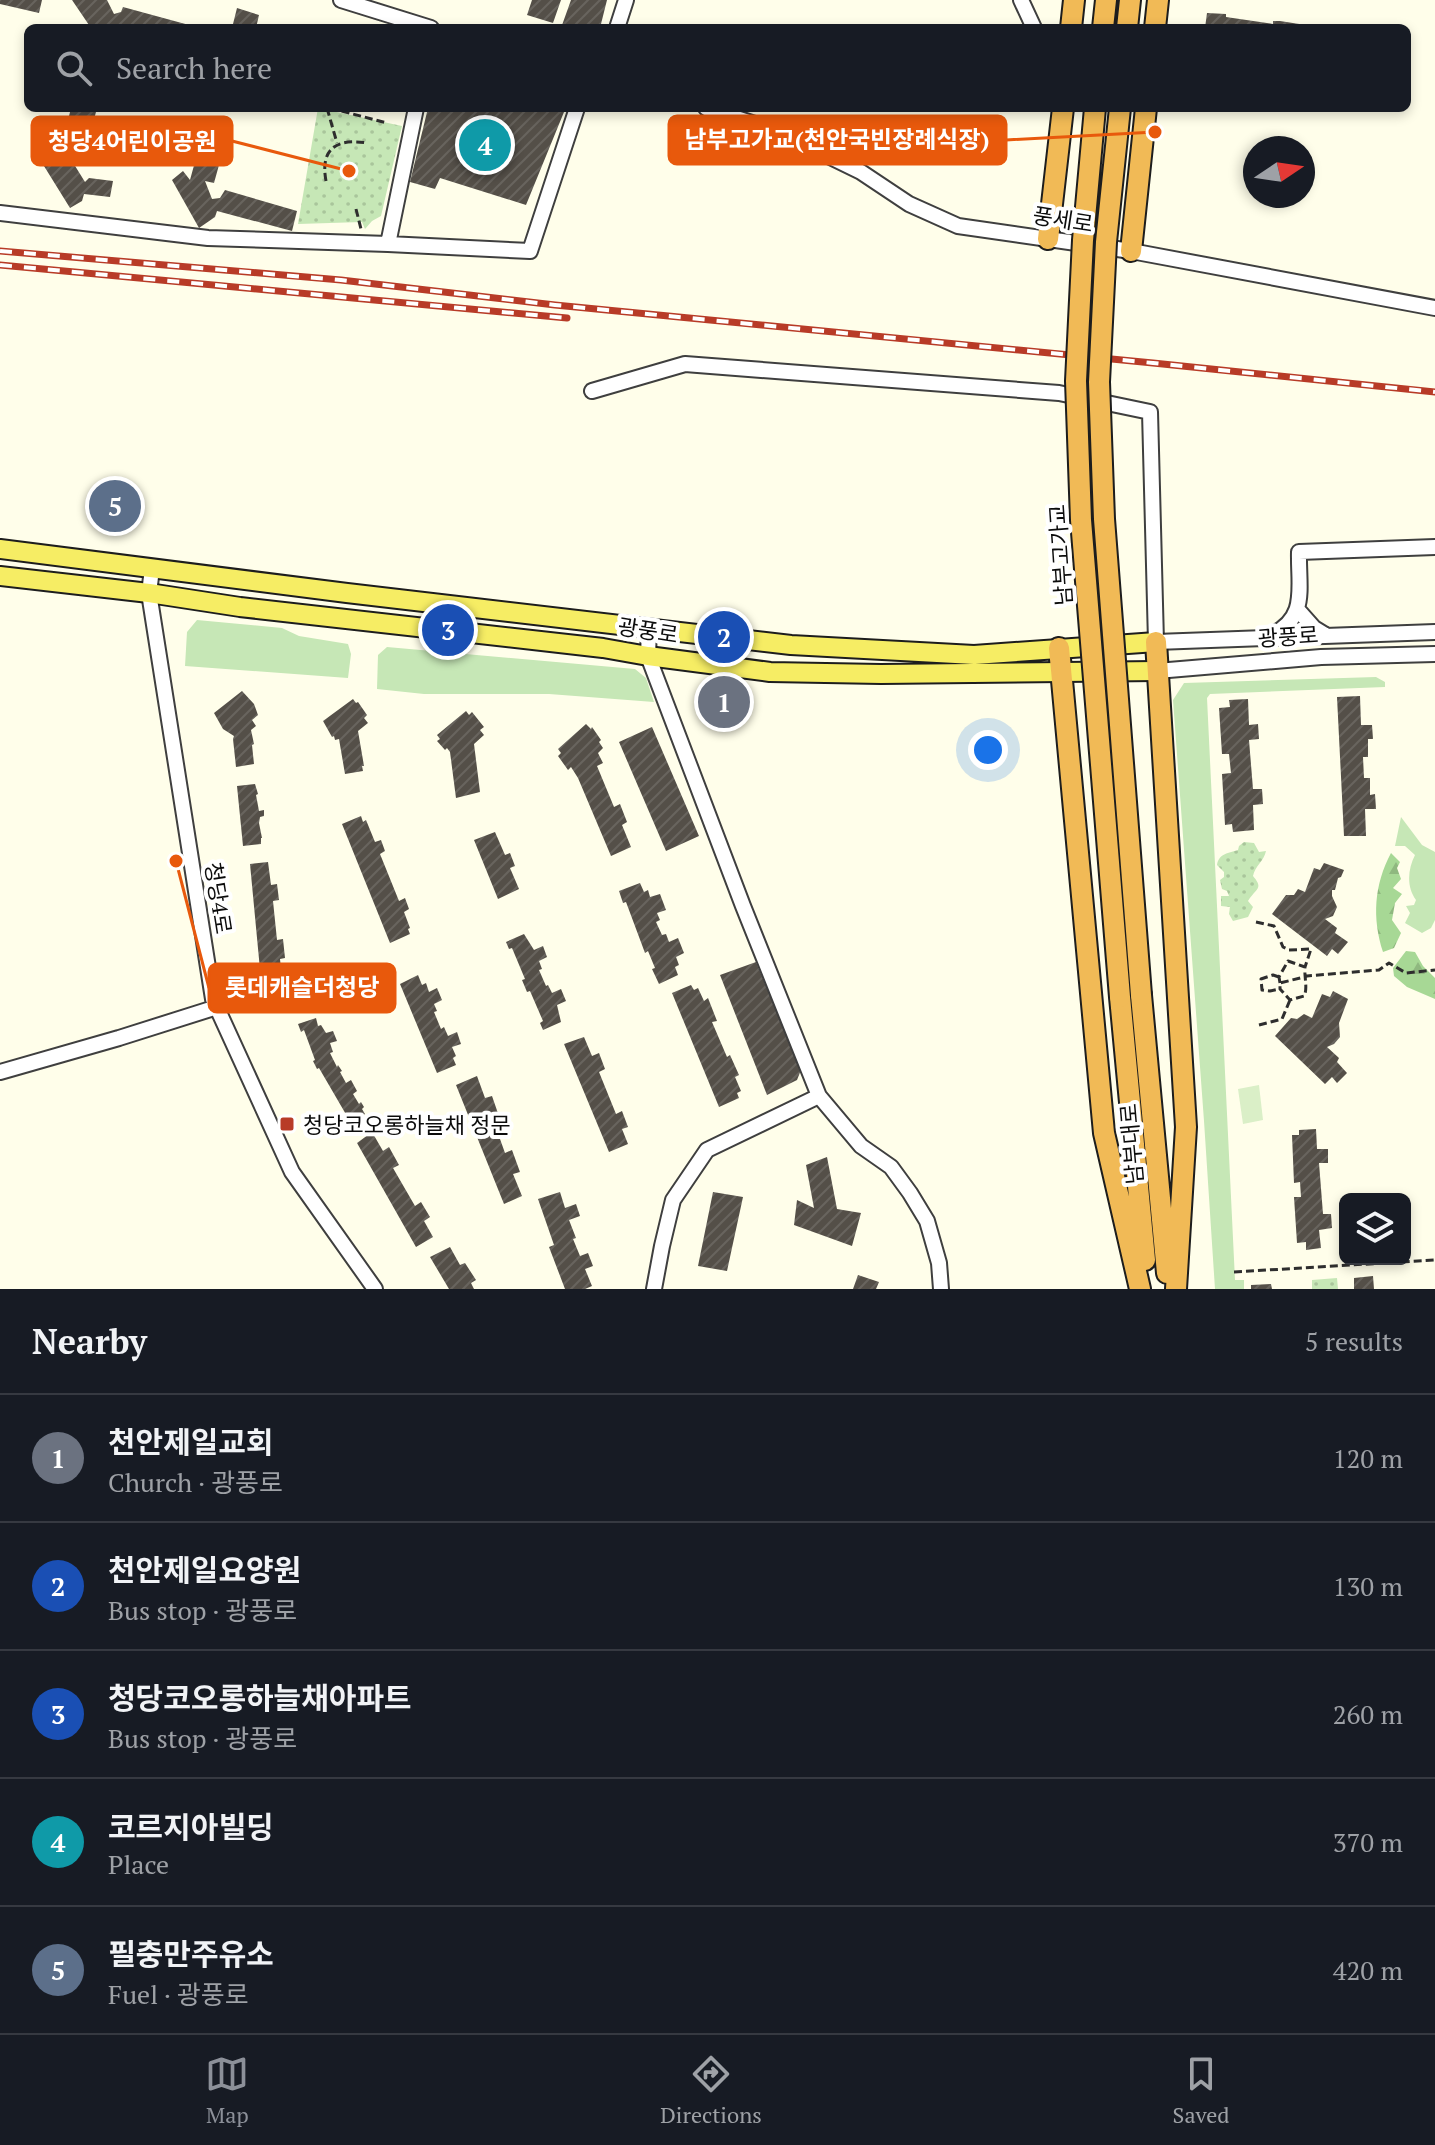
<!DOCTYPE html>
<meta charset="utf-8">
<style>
:root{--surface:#171b24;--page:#20242c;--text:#f1f3f6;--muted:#9ea1a6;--line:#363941;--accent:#8c9099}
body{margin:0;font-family:"PT Serif","Noto Sans KR",serif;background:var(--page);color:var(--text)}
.controls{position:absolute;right:24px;bottom:24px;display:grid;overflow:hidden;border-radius:12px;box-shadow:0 4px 12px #0003}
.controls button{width:72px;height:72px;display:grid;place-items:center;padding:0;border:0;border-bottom:2px solid var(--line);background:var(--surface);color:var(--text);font:40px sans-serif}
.compass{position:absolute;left:1243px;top:136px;width:72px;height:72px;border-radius:50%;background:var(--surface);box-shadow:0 4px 12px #0003;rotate:77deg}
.you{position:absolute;left:988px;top:750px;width:28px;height:28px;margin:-20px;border:6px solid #fff;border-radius:50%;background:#1a73e8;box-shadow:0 0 0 12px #1a73e833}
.badge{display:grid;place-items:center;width:52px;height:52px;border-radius:50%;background:var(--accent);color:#fff;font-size:26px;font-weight:700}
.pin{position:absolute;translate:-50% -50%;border:4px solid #fff;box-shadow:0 2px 8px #0006}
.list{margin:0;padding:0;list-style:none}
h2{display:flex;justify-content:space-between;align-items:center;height:104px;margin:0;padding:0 32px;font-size:34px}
h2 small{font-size:26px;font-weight:400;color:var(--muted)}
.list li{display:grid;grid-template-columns:52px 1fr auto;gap:24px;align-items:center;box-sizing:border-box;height:128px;padding:0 32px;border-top:2px solid var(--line)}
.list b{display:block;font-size:30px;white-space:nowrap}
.list p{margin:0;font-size:26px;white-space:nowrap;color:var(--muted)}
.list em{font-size:26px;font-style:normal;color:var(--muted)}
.icon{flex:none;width:44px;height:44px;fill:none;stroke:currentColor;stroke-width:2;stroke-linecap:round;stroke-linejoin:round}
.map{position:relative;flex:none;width:1435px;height:1289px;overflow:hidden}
.search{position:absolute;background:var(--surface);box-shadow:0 4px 12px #0003;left:24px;right:24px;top:24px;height:88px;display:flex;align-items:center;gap:20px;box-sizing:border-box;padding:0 28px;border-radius:12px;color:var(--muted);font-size:30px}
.sheet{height:744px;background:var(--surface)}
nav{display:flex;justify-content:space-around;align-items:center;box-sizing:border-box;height:112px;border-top:2px solid var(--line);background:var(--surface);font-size:22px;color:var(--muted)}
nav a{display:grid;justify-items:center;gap:4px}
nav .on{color:var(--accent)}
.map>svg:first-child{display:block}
</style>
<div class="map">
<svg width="1435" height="1289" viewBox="0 0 1435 1289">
<defs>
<pattern id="forest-firs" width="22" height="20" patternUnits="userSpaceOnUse" patternTransform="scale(2)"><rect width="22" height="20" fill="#a7d895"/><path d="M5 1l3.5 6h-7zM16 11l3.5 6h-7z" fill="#8fb87f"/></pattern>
<pattern id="park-dots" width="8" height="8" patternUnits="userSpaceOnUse" patternTransform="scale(2)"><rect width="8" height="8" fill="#c6e7b6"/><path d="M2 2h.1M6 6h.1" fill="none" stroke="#a9c59b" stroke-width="1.8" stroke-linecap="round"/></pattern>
<pattern id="building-hatch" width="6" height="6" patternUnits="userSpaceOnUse" patternTransform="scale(2)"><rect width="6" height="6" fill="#544f48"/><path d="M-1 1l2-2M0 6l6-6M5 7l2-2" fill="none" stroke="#68645e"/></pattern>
</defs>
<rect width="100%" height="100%" fill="#fffeea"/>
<path fill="#c6e7b6" d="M197,620L282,628L299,636L348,644L351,654L348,678L185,666L187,632Z
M387,647L635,669L646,678L654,702L549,694H424L377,689L378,655Z
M1376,677L1385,682V687L1210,694L1207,698L1235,1280H1244V1289H1215L1204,1121L1173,700L1184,683Z
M1401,817L1422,845L1435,852V920L1431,928L1422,933L1405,923L1410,913L1406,906L1414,905L1416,900C1406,886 1408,869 1415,855L1405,846H1395Z"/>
<path fill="url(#forest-firs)" d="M1391,853L1400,862L1397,868L1401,879L1393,888L1402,894L1395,903L1392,920L1401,933L1394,948L1383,952C1372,918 1374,885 1391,853Z
M1406,951L1415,952L1423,966L1435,978V999L1407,987L1394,976L1393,968Z"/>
<path fill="url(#park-dots)" d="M318,108L402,126L381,216L372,221L365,229L362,222L298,224Z
M1244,842L1254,843L1259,852L1266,851C1264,861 1255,866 1253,876C1264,889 1256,888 1248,901L1253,907L1248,917L1233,921L1229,914L1230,907L1221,906V896H1229L1227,891L1222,889L1220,880L1224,877V872L1217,865C1219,853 1229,853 1238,850L1239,846Z
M1337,1278L1338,1289H1312V1280Z"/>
<path fill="#daefc7" d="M1259,1085L1263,1120L1243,1124L1238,1089Z"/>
<path fill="url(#building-hatch)" d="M0,0H42L39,13L0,4Z
M72,0H107L114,14L121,12L123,7L200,28H91Z
M532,0H561L553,23L527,15Z
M571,0H607L600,28H561Z
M237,8L259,15L256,28H232Z
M1207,13L1226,14V17L1273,24V21H1280L1312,26V28H1205Z
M71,108H97L83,162L72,161L85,182L89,178L113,181L110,197L84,194L82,201L70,208L39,158L53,148L59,157Z
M428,108H551L564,112L526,205L440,178L435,189L410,182Z
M205,125L229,129L214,183L205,181L212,199L220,198L225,190L297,211L292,231L217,211L215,217L199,228L172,180L183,171L190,180Z
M242,691L254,704L258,715L252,720L256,726L251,730L254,744L252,745L254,764L236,767L233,739L234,736L223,729L214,713Z
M1360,696L1361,725H1372L1373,739H1368V757H1363L1364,778H1370V795L1375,794L1376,809H1365L1366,836H1344L1337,697Z
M353,699L356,703L358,702L367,715L364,718L368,723L358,731L364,766H362L363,771L345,774L339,739L335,740L334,736L332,737L323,721Z
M1248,699L1249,725L1258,724L1259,739L1249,740L1253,789H1262L1263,804L1253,805L1254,830L1233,832L1232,824L1225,825L1222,774L1231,773L1229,754H1222L1219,708L1230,707L1229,700Z
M466,711L469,715L472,712L484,727L480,730L484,735L474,744L480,792L456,798L450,752L447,748L445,750L437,741L440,739L437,735Z
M586,724L591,729L592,727L601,740L599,742L603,748L598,753L603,763L597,766L614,807L620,804L627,822L622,825L631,847L611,856L578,778L571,767L568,770L558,756L561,753L558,749Z
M652,727L699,836L666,851L619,742Z
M255,784L258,794L256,795L259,811L264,810V816L260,817L259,823L262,838H261V844L243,846L237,786Z
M361,816L363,822L366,820L375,842L381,840L385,851L380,854L399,901L405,898L409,909L404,912L410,928L408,929L410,934L390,943L342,824Z
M495,832L505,855L510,853L515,866L510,868L519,889L498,899L474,840Z
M268,862L271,885L277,884L279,900L273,901L277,940L283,939L285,958L280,959L282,978L261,980L250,864Z
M1324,863L1344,870L1341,877L1338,878L1335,890H1332V896L1337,907L1333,916L1325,919L1337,928L1335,933L1348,942L1338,954L1332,949L1327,956L1272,914L1286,895H1294L1298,889L1305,892L1314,868L1320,870Z
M640,883L644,892L648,890L650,897L660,894L666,910L657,913L660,920L656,922L662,935L666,934L669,942L678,938L684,953L676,957L679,965L675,967L678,975L659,984L652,969L655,968L648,951L645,953L626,902L623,903L619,891Z
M524,934L534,950L543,946L547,957L539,961L542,969L539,970L546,986L548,985L552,993L561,989L566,1001L557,1005L561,1022L543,1030L540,1023L543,1021L530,991L527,992L522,980L525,979L512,948L509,949L506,942Z
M756,962L801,1070L797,1080L767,1095L720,975Z
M418,975L422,985L426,983L429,992L437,988L442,1000L434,1004L437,1011L434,1012L441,1029L444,1027L448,1036L457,1032L461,1044L452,1047L456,1056L453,1058L456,1065L437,1073L400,984Z
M691,985L694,990L698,988L704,1001L708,998L717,1021L712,1022L727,1057L730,1055L739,1075L735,1077L741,1091L737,1093L739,1098L719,1107L672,993Z
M1333,991L1348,999L1339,1023L1340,1037L1334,1044L1327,1047L1339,1058L1337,1062L1347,1073L1337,1083L1332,1077L1325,1084L1275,1036L1291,1018L1297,1019L1304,1014L1312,1018L1322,994L1330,997Z
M316,1018L318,1026L321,1025L326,1033L333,1031L337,1041L330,1043L333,1052L330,1053L337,1067L338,1065L342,1071L340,1072L346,1083L351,1080L357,1091L353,1094L359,1104L361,1102L364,1107L362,1109L365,1114L351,1123L319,1068L317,1069L313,1061L315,1060L304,1030L301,1032L298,1024Z
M584,1037L592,1056L599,1053L605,1069L599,1072L616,1114L622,1111L628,1127L622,1129L628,1144L609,1152L564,1044Z
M477,1076L485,1098L492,1096L501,1122L495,1125L505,1153L512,1150L520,1172L513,1174L522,1196L504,1204L456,1085Z
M1316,1129L1317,1149H1328V1163H1319L1323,1214H1331L1332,1228L1319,1230L1321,1248L1306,1250V1242L1297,1243L1294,1197H1301L1300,1182L1294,1183L1292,1135H1299V1130Z
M372,1132L383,1151L389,1147L399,1165L393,1168L415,1206L421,1202L430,1217L424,1221L433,1237L416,1247L357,1143Z
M827,1157L837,1209L861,1213L852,1246L794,1225L797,1200L814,1208L806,1165Z
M560,1192L565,1208L576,1204L580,1216L569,1220L576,1238L573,1239L580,1256L588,1253L593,1266L585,1269L592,1286L585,1289H565L549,1247L554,1245L538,1199Z
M713,1192L743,1197L727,1271L698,1266Z
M450,1247L460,1265L465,1263L476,1280L471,1283L474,1289H449L430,1257Z
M858,1275L879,1282L876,1289H853Z
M1373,1276L1374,1289H1354V1278Z
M1271,1284L1272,1289H1251V1285Z"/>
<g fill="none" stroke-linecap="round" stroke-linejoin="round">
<g stroke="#3f3f3f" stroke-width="18">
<path id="minor" d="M341,0L431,28
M1021,0L1034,28
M617,28L626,0
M706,108L779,132L861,172L909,204L958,226L1131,251L1435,308
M0,213L208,238L388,244L416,108
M388,244L530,251L577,108
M592,391L685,364L1059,393L1150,412L1156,642L1435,632
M152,569L149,593L213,999L292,1172L375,1289
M1298,610L1314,628L1327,636
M649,628L648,656L743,906L819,1096L707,1150L673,1200L662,1246L654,1289
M1269,636C1309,619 1298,588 1299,552L1435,547
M1157,671L1321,657L1435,654
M0,1072L119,1038L217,1007
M819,1096L861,1146L891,1167L910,1193L927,1221L939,1263L941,1289"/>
</g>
<g stroke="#1d1d1d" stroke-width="22">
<path id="major" d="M0,549L347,593L791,645L974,655L1156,642
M0,576L149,593L240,607L603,648L648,656L770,672L881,674L1157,671"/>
</g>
<g stroke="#1d1d1d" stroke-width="24">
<path id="highway" d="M1071,28L1074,0
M1103,28L1106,0
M1127,28L1130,0
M1155,28L1158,0
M1048,239L1063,108
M1131,251L1146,108
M1156,642L1186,1127L1176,1289
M1059,648L1104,1133L1140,1289
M1141,995L1167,1273
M1120,997L1145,1260"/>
</g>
<path stroke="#2e2e2e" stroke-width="3" stroke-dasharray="8 4" stroke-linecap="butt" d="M327,108L337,143
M330,108L387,123
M326,181C320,149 336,138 367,143
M356,209L361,229
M1256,922L1274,926L1283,947L1289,950L1311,949L1305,967
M1279,977L1273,975L1261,979L1262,990L1270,991L1279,989
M1280,983L1279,977L1288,961L1305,967C1304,976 1308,989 1304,996L1290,1000L1280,989V983L1304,977L1307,976L1379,970L1389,963L1406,973L1435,970
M1259,1025L1282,1019L1290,1000
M1234,1272L1435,1260"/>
<use href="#minor" stroke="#fff" stroke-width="14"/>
<use href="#major" stroke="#f6ed64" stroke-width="18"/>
<use href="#highway" stroke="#f1ba56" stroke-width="20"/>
<g stroke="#b83b27" stroke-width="7">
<path id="rail" d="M0,251L341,280L555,305L1153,363L1435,392
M0,265L567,318"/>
</g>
<use href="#rail" stroke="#fff" stroke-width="4" stroke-dasharray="12" stroke-linecap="butt"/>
<g stroke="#1d1d1d" stroke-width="24" stroke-linecap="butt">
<path id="highway-bridge" d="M1095,108L1083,240L1076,381L1081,520L1120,997
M1120,108L1106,242L1099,382L1104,519L1141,995"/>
</g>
<use href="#highway-bridge" stroke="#f1ba56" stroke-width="20"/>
</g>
<rect fill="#b83b27" stroke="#fff" stroke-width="3" x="279" y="1116" width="16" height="16" rx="4"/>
<g text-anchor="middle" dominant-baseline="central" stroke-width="8" stroke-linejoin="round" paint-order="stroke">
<g font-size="22" fill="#0c0c0c" stroke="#fff">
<text transform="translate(1063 219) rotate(9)">풍세로</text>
<text transform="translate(1060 555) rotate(-94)">남부고가교</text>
<text transform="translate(648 630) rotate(9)">광풍로</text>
<text transform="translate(1288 636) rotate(-4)">광풍로</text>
<text transform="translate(219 898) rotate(81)">청당4로</text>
<text transform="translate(1131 1144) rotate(-95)">남부대로</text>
</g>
<g font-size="22" fill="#0c0c0c" stroke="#fff" text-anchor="start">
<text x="303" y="1124">청당코오롱하늘채 정문</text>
</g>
</g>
<path fill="none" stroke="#e8590c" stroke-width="3" d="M1155 132L1006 140M349 171L232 141M176 861L209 988"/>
<g fill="#e8590c" stroke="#fff" stroke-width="3">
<circle cx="1155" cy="132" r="8"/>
<circle cx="349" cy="171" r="8"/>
<circle cx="176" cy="861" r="8"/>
</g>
<g fill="#e8590c" stroke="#e8590c" stroke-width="3">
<rect x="669" y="116" width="337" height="48" rx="8"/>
<rect x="32" y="117" width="200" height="48" rx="8"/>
<rect x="209" y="964" width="186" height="48" rx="8"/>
</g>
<g font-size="24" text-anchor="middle" font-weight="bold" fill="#fff">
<text x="837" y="148">남부고가교(천안국빈장례식장)</text>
<text x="132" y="150">청당4어린이공원</text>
<text x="302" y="996">롯데캐슬더청당</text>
</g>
</svg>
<div class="controls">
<button><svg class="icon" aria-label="layers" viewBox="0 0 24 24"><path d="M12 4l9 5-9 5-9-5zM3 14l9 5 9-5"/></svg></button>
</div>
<svg class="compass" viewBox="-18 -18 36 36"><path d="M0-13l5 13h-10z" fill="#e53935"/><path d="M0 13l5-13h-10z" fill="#9ea1a6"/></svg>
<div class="you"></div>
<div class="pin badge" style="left:724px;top:702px;background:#6b7280">1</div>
<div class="pin badge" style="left:724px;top:637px;background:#1a4fb4">2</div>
<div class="pin badge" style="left:448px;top:630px;background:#1a4fb4">3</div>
<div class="pin badge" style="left:485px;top:145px;background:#0f9aa8">4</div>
<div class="pin badge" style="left:115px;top:506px;background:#5c6f8a">5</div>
<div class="search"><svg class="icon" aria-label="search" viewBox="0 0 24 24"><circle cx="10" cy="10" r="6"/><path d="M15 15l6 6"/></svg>Search here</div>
</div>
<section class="sheet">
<h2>Nearby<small>5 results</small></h2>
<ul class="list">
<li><span class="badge" style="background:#6b7280">1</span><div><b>천안제일교회</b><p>Church · 광풍로</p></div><em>120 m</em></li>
<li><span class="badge" style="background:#1a4fb4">2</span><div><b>천안제일요양원</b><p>Bus stop · 광풍로</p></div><em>130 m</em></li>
<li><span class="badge" style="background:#1a4fb4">3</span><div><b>청당코오롱하늘채아파트</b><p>Bus stop · 광풍로</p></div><em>260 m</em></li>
<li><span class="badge" style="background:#0f9aa8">4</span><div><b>코르지아빌딩</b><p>Place</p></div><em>370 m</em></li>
<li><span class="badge" style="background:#5c6f8a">5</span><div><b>필충만주유소</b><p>Fuel · 광풍로</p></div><em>420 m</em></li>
</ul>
</section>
<nav>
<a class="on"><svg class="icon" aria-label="map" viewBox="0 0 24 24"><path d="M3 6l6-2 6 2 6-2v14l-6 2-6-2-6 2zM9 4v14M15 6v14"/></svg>Map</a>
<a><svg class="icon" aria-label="directions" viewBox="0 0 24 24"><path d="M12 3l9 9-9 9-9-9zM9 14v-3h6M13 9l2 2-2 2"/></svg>Directions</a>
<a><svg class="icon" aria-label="saved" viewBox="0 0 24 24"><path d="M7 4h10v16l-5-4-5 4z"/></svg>Saved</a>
</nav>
